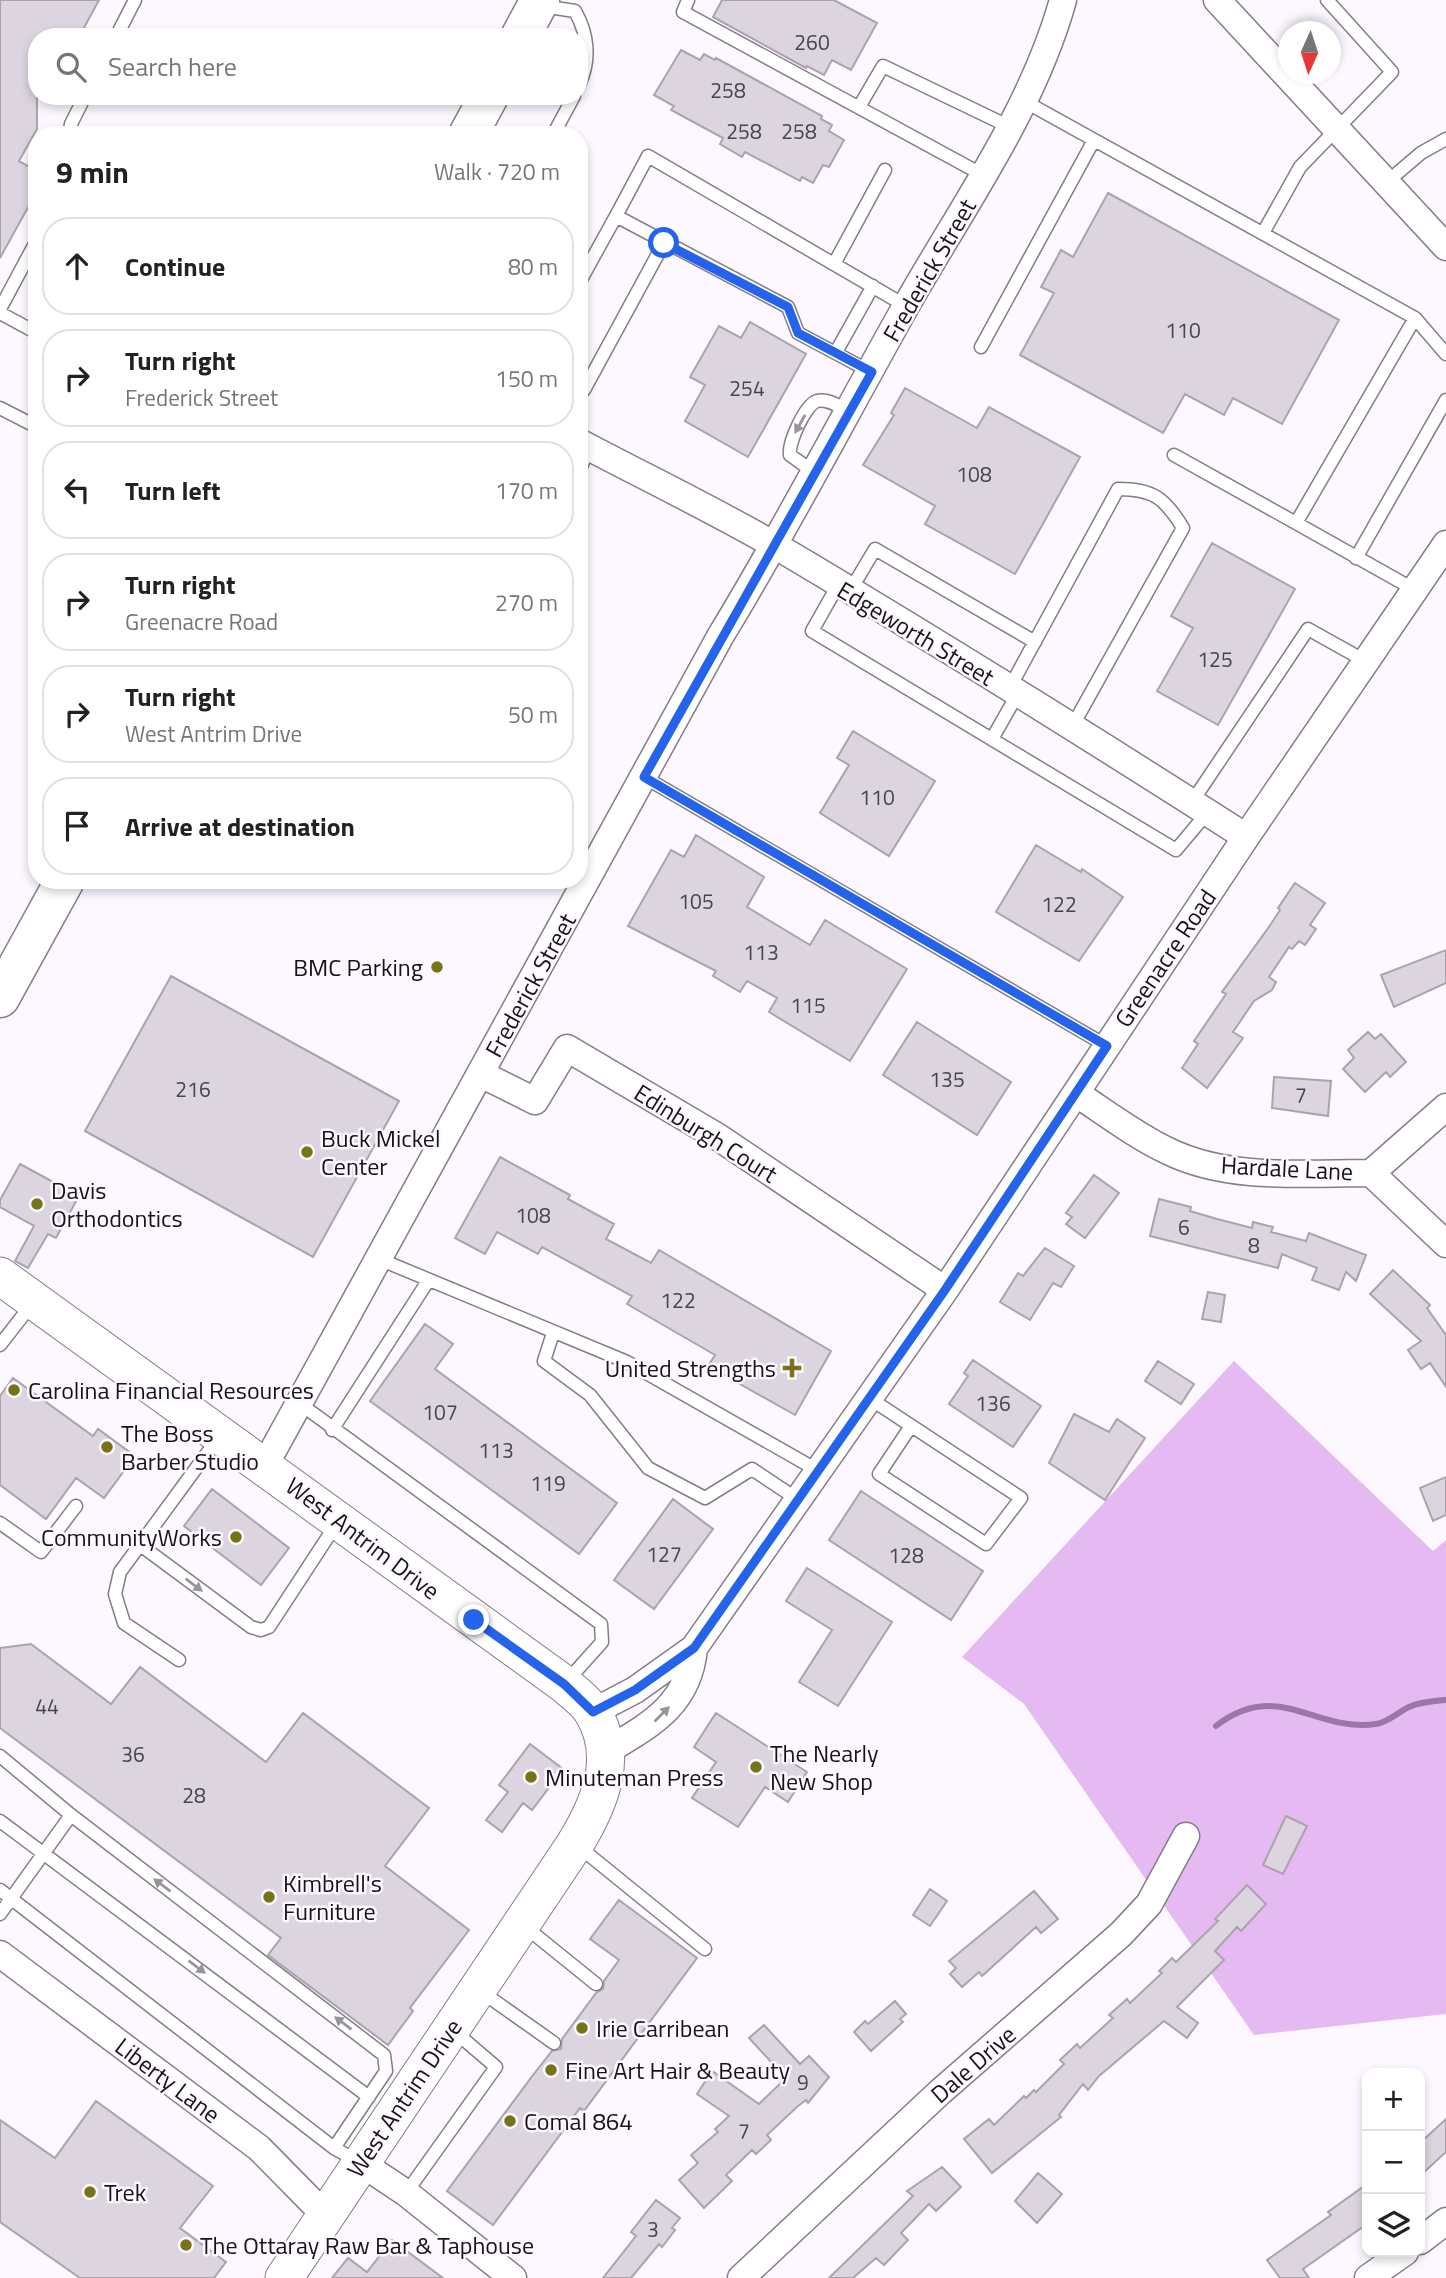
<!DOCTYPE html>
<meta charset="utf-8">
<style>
:root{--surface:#fff;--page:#f6f6f6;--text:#222;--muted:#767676;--line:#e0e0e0}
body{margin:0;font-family:"Titillium Web",sans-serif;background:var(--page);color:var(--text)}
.controls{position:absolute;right:21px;bottom:21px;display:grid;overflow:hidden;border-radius:14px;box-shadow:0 4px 10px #0003}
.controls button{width:63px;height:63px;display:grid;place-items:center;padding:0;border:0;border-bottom:2px solid var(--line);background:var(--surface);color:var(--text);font:35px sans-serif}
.compass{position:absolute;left:1278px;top:21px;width:63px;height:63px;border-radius:50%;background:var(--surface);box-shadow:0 4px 10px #0003;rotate:183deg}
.stop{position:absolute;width:21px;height:21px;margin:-16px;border:5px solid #2563eb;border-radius:50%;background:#fff}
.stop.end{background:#2563eb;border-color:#fff;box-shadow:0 2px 7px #0008}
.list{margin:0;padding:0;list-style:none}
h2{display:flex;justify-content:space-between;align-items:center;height:91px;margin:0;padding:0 28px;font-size:30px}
h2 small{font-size:23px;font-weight:400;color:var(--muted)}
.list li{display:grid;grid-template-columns:46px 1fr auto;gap:21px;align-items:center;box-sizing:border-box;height:98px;margin:0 14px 14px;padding:0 14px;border:2px solid var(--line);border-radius:28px}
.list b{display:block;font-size:26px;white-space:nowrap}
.list p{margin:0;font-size:23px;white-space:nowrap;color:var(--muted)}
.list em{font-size:23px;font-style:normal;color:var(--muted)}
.icon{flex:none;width:38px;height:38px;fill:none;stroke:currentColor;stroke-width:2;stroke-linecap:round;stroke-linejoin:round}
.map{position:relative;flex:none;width:1446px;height:2278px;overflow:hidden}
.search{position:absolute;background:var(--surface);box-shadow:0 4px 10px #0003;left:28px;top:28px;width:560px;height:77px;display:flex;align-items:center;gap:18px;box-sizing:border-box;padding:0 24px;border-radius:28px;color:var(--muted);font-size:26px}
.panel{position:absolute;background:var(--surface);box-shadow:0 4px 10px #0003;left:28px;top:126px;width:560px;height:763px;border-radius:28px}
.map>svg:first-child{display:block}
</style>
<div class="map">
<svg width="1446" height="2278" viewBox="0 0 1446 2278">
<rect width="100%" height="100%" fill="#fdf8ff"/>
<path fill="#e5baf3" d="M1234,1361L1433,1551L1446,1540V2014L1254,2035L1024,1704L962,1657Z"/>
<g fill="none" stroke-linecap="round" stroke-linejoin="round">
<path stroke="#9d75aa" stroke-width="6" d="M1216,1726C1278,1678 1315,1733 1376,1724C1389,1722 1398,1712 1409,1707C1420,1702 1434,1701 1446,1700"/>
</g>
<path fill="#dcd4df" stroke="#aaa3ad" stroke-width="2" d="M0,0H99L79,37H37V129L19,161L37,171V191L0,258Z
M722,0H834L877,23L851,70L832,60L824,75L807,66L806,68L713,17Z
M681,50L700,60L704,54L715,60L716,58L822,116L821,119L832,125L829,131L844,140L829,167L823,165L813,183L802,177L800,181L745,152L742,157L720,144L723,138L671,110L674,106L654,95Z
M1108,193L1339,320L1282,424L1233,398L1224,415L1185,394L1163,433L1020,355L1054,293L1041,287L1061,250L1073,257Z
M750,322L806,354L748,457L685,421L705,385L690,377L719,326L741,338Z
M905,388L977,428L989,407L1080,457L1015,574L925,524L935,506L863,465L894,415L891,413Z
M1212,543L1295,589L1218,725L1157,691L1193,628L1171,616Z
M853,731L935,781L889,856L820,813L849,765L837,758Z
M696,835L764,877L747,907L810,945L825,920L907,969L850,1061L769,1012L777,998L747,981L740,992L713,976L716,971L628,926L671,850L684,857Z
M1036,845L1081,872L1082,869L1123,897L1079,961L996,912Z
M1295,883L1325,903L1310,925L1316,929L1305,945L1299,941L1292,949L1289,947L1269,977L1276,982L1272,990L1254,1001L1233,1032L1243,1038L1207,1088L1182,1068L1198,1044L1194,1041L1226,994L1222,992L1271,924L1280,910L1278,908Z
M1446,950V983L1394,1007L1381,975Z
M171,976L399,1101L313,1257L85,1131Z
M917,1022L1011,1082L977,1135L883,1075Z
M1368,1032L1375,1039L1381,1034L1406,1062L1390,1077L1386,1072L1365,1092L1343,1069L1354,1058L1348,1050Z
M1274,1077L1331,1081L1328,1116L1272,1108Z
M500,1157L570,1195L568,1199L614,1224L606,1239L651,1263L659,1250L831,1351L795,1415L708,1366L715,1355L627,1304L632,1296L542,1247L538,1254L497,1232L485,1254L455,1238Z
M20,1164L79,1196L56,1238L48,1234L28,1268L15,1261L34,1226L0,1207V1200Z
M1094,1175L1119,1193L1085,1238L1066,1224L1072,1217L1066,1213Z
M1159,1199L1191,1207L1190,1211L1217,1219L1252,1228L1253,1222L1273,1227L1271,1232L1306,1241L1309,1233L1366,1255L1356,1281L1346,1272L1339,1290L1312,1280L1317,1268L1282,1254L1278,1268L1150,1236Z
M1045,1248L1074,1266L1061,1287L1053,1283L1030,1320L1000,1302L1018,1273L1023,1276Z
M1393,1270L1430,1305L1427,1308L1446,1335V1387L1430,1363L1421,1369L1408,1350L1421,1341L1370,1294Z
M1208,1292L1225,1295L1221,1322L1202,1319Z
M425,1324L453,1344L435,1369L617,1503L579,1554L370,1401Z
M973,1360L1041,1406L1013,1447L949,1404L968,1376L964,1373Z
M1158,1361L1194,1384L1181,1404L1145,1381Z
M13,1378L93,1436L98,1429L135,1456L104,1498L76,1478L46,1519L0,1485V1396Z
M1074,1414L1109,1432L1117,1419L1145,1438L1105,1500L1049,1463Z
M1446,1477V1515L1433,1521L1420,1488Z
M212,1489L289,1548L261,1585L184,1526Z
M861,1491L983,1571L951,1620L829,1540Z
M673,1499L713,1529L654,1609L614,1580Z
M807,1568L892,1622L838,1706L799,1682L832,1630L786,1601Z
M31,1644L111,1704L140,1667L266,1762L303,1713L429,1808L385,1866L469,1930L410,2008L413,2011L388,2045L268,1955L281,1938L0,1728V1648Z
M716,1713L807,1772L788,1802L765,1787L738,1827L692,1798L716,1762L694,1747Z
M530,1744L563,1769L532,1810L523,1803L502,1832L486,1820L508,1792L499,1785Z
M1286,1816L1307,1826L1283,1874L1263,1865Z
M1247,1885L1266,1904L1241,1931L1237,1927L1215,1951L1224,1960L1177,2007L1198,2023L1187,2038L1164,2021L1099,2076L1088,2090L1083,2084L1059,2115L1061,2117L992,2173L964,2139L989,2119L994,2125L1024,2096L1026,2098L1034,2090L1036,2092L1064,2064L1060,2060L1077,2044L1080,2048L1113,2018L1109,2015L1127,1999L1130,2003L1162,1973L1159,1971L1172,1958L1176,1962L1218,1921L1215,1919Z
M930,1889L947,1901L930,1926L913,1915Z
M1034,1891L1058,1919L1041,1933L1036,1927L982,1976L979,1972L962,1987L950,1974L956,1968L949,1961Z
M619,1900L697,1958L584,2111L580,2108L493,2225L447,2191L533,2075L552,2051L561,2049L562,2039L596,1993L603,1989L604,1981L619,1960L590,1939Z
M895,2001L906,2014L900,2019L903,2022L871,2051L854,2032L865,2021L868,2024Z
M764,2025L800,2064L809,2056L829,2077L808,2103L806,2100L798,2106L767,2135L771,2140L756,2154L752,2150L726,2175L732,2181L704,2208L679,2180L698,2163L691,2155L718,2132L715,2129L729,2116L697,2094L712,2071L759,2104L786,2078L749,2038Z
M96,2101L213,2186L180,2228L226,2262L214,2278H80L0,2222V2120L55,2158Z
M1446,2119V2152L1420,2176V2143Z
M942,2167L961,2187L936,2211L929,2204L901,2233L908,2240L884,2265L876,2258L853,2278H829L913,2196L907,2191Z
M1038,2173L1062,2194L1037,2223L1015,2201Z
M1367,2184V2224L1303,2269L1309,2278H1280L1267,2260L1331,2215L1328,2212Z
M656,2200L680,2218L672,2228L675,2230L662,2247L659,2244L631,2278H603L636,2236L631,2232Z
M392,2240L443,2278H332L348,2258L367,2272Z"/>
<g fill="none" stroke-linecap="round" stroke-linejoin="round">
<g stroke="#847d87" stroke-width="15">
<path id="lane" d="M688,0L683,12L983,175
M542,6L575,11C588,34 591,60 579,85
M116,37L135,0
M1024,101L1415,318L1296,523L1415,590
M859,107L883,66L1010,127
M69,135L71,124L85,96
M553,135L574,96
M1387,182L1421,153L1446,139
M1263,233L1300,167L1392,72L1327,0
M834,264L885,170
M579,283L616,216
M0,309L37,240
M0,313L37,333
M1415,318L1446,354
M981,347L1094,140
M836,352L873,286
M871,372L798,333L788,307L616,216L648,156L906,306
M579,388L584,390L664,243
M0,408L37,427
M1174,455L1296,523
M579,472L589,447
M815,473L790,455C788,443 805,405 817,401C828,398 840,407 849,412
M1356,558L1446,400
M838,585L812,631L1176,850L1207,813
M850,591L875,549L1035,642
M1009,689L1118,489C1153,489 1165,498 1183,528L1073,725
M992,739L1017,695
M644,777L1107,1046
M1192,802L1308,629L1367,662
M379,1259L627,1362L817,1470
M553,1333L544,1361L590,1395L648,1468L705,1498L752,1469L797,1499
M0,1345L32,1304
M869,1398L1021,1498L986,1544L879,1474L911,1426
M299,1403L601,1624L602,1642L567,1681
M332,1430L428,1281
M0,1523L41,1552L76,1506
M139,1544L251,1627L261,1630L269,1627L337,1523
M179,1660L124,1623L115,1594L120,1572L219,1437
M0,1756L71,1815L384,2055L386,2071L334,2148
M0,1821L369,2097
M578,1846L705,1949
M0,1890L334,2148L357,2161
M0,1914L71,1815
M523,1925L596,1984
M479,1990L554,2043
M406,2193L496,2067L454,2031"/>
</g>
<g stroke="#847d87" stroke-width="29">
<path id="street" d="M1217,0L1446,247
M579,442C645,477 712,509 776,546C935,640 1091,738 1246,837
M481,1074L535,1101L567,1048L718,1137L945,1290
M1077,1094C1106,1113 1136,1136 1168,1151C1229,1181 1306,1173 1371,1173L1446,1244
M1371,1173L1446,1107
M265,1465L721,635C787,527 844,416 906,306C962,207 1032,111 1063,0
M593,1712L635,1690L694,1648L945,1290L1246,837L1446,544
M605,1752C650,1725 689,1705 694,1648
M0,1954L259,2148L326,2216
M361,2163L406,2193L513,2278
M1420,2241L1446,2221
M741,2278L940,2092L1121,1934L1149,1904L1186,1836
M1368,2278L1405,2252"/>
</g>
<g stroke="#847d87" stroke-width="39">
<path id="secondary" d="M0,1276L564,1684C573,1692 585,1700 592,1711C620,1756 600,1803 575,1844L284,2278"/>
</g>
<g stroke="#847d87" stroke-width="41">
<path id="primary" d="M520,37L540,0
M468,135L489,96
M0,998L65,880"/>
</g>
<use href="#lane" stroke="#fff" stroke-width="12"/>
<use href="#street" stroke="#fff" stroke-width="26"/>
<use href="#secondary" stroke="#fff" stroke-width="37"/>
<use href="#primary" stroke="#fff" stroke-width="38"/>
</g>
<defs><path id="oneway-solid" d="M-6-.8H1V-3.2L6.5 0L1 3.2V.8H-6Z" transform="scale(1.75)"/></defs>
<g fill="#979597">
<use href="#oneway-solid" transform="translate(800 424) rotate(119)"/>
<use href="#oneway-solid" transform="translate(194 1585) rotate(37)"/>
<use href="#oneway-solid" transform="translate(662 1714) rotate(-45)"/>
<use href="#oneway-solid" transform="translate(162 1885) rotate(-143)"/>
<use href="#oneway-solid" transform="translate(197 1967) rotate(37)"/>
<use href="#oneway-solid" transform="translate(343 2023) rotate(-143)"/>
</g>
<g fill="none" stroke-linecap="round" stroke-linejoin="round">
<path stroke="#2563eb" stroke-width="9" d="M474,1620L564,1684L593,1712L635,1690L694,1648L945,1290L1107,1046L644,777L872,372L798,333L788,307L664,243"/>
</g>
<g fill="#777418" stroke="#fdf8ff" stroke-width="2.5">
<circle cx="437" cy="967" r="7"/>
<circle cx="307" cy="1152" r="7"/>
<circle cx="37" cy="1204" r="7"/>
<path d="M788.5 1357.5h7v7h7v7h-7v7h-7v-7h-7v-7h7z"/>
<circle cx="14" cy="1390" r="7"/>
<circle cx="107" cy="1447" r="7"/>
<circle cx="236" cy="1537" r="7"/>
<circle cx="756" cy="1767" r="7"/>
<circle cx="531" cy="1777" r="7"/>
<circle cx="269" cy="1897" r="7"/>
<circle cx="582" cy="2028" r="7"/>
<circle cx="551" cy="2070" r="7"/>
<circle cx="510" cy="2121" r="7"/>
<circle cx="90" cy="2192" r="7"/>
<circle cx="186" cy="2245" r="7"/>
</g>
<g text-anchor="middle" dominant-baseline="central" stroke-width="5" stroke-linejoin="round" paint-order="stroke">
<g font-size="21" fill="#48444a">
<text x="812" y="42">260</text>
<text x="728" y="90">258</text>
<text x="744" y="131">258</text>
<text x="799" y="131">258</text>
<text x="1183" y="330">110</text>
<text x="747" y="388">254</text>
<text x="974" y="474">108</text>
<text x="1215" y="659">125</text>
<text x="877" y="797">110</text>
<text x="696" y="901">105</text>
<text x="1059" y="904">122</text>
<text x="761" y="952">113</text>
<text x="808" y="1005">115</text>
<text x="947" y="1079">135</text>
<text x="193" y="1089">216</text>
<text x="1301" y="1095">7</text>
<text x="533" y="1215">108</text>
<text x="1184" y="1227">6</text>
<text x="1254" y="1245">8</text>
<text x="678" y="1300">122</text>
<text x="993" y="1403">136</text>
<text x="440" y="1412">107</text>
<text x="496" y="1450">113</text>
<text x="548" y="1483">119</text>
<text x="664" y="1554">127</text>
<text x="906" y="1555">128</text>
<text x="47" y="1706">44</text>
<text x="133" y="1754">36</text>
<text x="194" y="1795">28</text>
<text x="803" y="2082">9</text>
<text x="744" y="2131">7</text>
<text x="653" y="2229">3</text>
</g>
<g font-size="24" fill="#171418" stroke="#fdf8ff">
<text transform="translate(929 270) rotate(-60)">Frederick Street</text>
<text transform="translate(916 633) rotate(31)">Edgeworth Street</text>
<text transform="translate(1165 958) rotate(-56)">Greenacre Road</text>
<text transform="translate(530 985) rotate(-61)">Frederick Street</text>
<text transform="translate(706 1133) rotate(32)">Edinburgh Court</text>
<text transform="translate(1287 1168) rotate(3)">Hardale Lane</text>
<text transform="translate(363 1538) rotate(37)">West Antrim Drive</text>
<text transform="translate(973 2064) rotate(-41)">Dale Drive</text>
<text transform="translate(168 2080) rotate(37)">Liberty Lane</text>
<text transform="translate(404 2098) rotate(-56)">West Antrim Drive</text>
</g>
<g font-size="24" fill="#171418" stroke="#fdf8ff" text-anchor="start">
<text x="423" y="967" text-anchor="end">BMC Parking</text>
<text x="321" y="1138">Buck Mickel<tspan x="321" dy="28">Center</tspan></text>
<text x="51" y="1190">Davis<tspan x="51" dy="28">Orthodontics</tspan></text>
<text x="776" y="1368" text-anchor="end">United Strengths</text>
<text x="28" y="1390">Carolina Financial Resources</text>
<text x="121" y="1433">The Boss<tspan x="121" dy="28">Barber Studio</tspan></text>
<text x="222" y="1537" text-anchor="end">CommunityWorks</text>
<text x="770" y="1753">The Nearly<tspan x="770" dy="28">New Shop</tspan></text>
<text x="545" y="1777">Minuteman Press</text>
<text x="283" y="1883">Kimbrell's<tspan x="283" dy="28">Furniture</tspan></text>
<text x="596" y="2028">Irie Carribean</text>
<text x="565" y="2070">Fine Art Hair &amp; Beauty</text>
<text x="524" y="2121">Comal 864</text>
<text x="104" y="2192">Trek</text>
<text x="200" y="2245">The Ottaray Raw Bar &amp; Taphouse</text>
</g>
</g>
</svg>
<div class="controls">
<button>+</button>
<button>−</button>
<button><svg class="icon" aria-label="layers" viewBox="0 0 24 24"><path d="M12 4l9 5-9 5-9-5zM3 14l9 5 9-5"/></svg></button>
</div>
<svg class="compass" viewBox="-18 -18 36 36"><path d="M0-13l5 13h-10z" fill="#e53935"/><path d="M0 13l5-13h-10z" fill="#767676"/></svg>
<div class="stop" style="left:664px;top:243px"></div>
<div class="stop end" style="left:474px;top:1620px"></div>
<div class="search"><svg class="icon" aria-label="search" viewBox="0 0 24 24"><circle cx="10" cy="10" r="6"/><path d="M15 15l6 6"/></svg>Search here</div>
<section class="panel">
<h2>9 min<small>Walk · 720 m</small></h2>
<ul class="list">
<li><svg class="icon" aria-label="ahead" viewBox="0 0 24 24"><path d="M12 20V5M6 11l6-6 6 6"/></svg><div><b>Continue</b></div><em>80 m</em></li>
<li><svg class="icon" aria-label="right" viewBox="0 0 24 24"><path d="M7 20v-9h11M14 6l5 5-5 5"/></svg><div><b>Turn right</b><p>Frederick Street</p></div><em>150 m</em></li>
<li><svg class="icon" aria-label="left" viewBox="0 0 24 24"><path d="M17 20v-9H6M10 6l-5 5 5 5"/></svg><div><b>Turn left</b></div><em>170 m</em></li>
<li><svg class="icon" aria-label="right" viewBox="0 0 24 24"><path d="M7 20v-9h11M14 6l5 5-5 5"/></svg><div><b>Turn right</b><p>Greenacre Road</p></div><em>270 m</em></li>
<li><svg class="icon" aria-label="right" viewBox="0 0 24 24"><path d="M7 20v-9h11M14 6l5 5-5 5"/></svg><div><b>Turn right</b><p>West Antrim Drive</p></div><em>50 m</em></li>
<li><svg class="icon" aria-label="arrive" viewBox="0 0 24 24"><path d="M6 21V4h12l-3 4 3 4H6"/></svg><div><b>Arrive at destination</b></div></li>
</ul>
</section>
</div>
